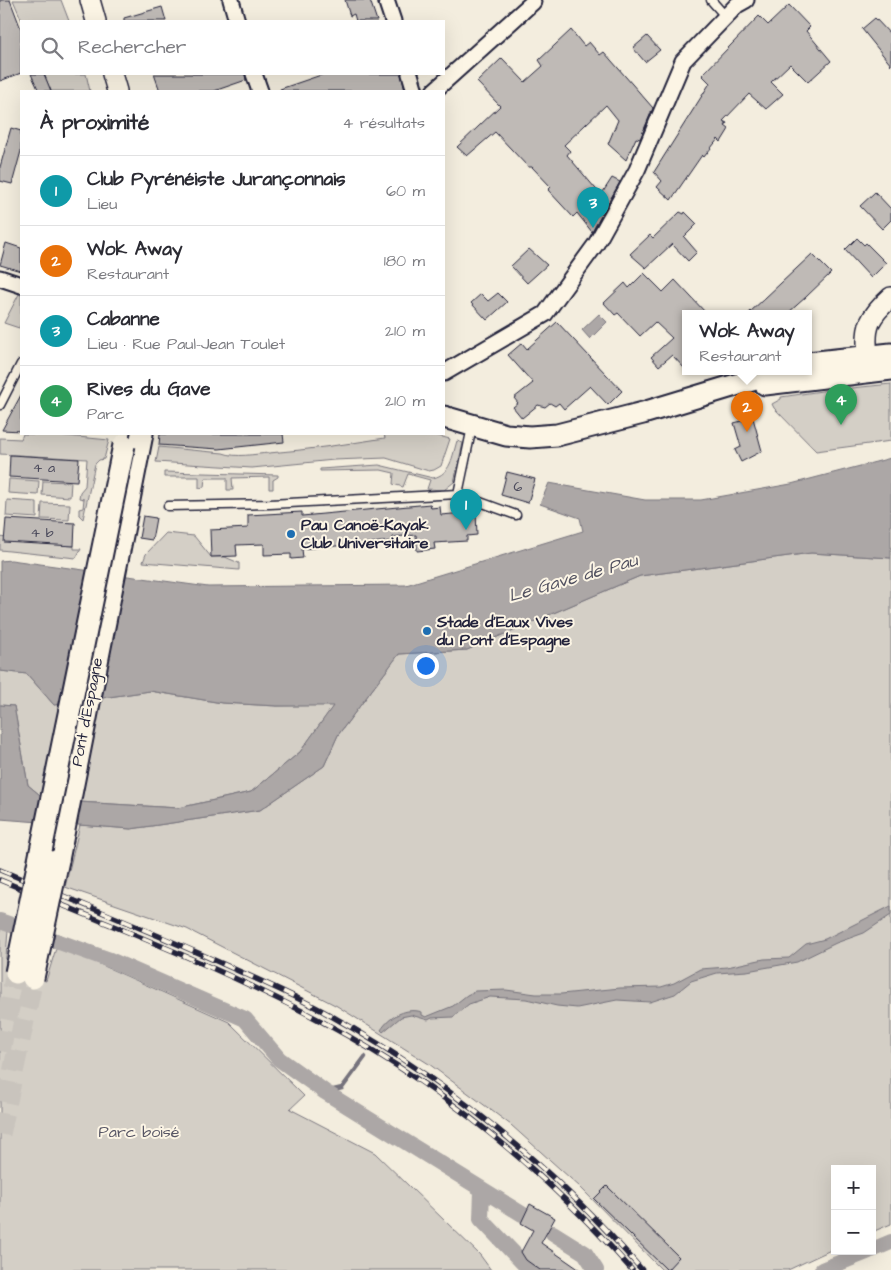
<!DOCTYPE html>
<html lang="fr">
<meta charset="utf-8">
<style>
:root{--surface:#fff;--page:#f2f2f3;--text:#2b2b33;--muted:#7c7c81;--line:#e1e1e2;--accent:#7c3aed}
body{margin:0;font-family:"Architects Daughter",sans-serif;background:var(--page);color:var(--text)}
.controls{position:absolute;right:15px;bottom:15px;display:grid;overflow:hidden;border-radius:0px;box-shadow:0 5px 20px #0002}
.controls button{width:45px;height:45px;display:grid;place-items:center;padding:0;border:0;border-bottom:1px solid var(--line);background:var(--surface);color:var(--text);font:25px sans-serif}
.you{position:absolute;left:425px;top:665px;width:18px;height:18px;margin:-12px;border:4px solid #fff;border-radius:50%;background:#1a73e8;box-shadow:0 0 0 8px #1a73e833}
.badge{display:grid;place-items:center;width:32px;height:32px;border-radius:50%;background:var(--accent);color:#fff;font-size:16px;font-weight:700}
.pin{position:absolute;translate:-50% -41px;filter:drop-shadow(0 1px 2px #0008)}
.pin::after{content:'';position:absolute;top:26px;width:18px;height:15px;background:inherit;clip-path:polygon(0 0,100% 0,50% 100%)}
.popup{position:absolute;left:682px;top:310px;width:130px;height:65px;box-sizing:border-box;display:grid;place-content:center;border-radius:0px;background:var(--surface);filter:drop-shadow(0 1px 4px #0005);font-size:16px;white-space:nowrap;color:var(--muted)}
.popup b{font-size:19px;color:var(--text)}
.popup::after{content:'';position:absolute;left:50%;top:100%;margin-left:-10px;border:10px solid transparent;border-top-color:var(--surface)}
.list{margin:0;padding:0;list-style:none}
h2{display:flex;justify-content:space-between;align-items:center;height:65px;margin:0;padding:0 20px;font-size:21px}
h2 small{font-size:16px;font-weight:400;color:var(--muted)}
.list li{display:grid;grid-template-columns:32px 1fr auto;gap:15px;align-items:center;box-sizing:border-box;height:70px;padding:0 20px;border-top:1px solid var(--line)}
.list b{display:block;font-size:19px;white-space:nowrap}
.list p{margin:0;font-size:16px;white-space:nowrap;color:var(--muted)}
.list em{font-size:16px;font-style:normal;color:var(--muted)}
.icon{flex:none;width:28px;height:28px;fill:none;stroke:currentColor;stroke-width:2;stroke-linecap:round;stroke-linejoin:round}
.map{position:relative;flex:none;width:891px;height:1270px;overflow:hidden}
.search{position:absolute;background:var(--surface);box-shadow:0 5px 20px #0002;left:20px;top:20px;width:425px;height:55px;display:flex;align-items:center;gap:12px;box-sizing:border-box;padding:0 18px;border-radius:0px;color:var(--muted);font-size:19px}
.panel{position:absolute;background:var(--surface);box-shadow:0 5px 20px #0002;left:20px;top:90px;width:425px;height:345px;border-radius:0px}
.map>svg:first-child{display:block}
</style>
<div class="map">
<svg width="891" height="1270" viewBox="0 0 891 1270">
<rect width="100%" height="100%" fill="#f3edde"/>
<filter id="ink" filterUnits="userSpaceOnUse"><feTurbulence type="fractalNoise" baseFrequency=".02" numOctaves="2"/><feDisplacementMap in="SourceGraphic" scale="10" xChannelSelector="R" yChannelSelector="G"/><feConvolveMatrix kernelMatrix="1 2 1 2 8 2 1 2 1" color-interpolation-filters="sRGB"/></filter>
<g filter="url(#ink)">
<path fill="#d4cfc6" stroke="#7b7880" d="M13,0H61L69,21H22Z
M44,74H86L90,91H51Z
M19,294L21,295V323L19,328L4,323Z
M891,384V441L816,451L774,408L772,404L781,399V397L822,391Z
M23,434H47L109,440L104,459L99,460L95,464L83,519L79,515V509L83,508L84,499L79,498L80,492L85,486L87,459L0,454V438L21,439Z
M384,434H431L450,439L441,466L434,470L429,471L386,458L334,460L252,468L156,462L159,447L223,453C236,458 255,454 269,453C308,450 346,444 385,438Z
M457,441L463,443L454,482L444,490L427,489L430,480L408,474L403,487L393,484L394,473L381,470L320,471V469L379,465L433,478C451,474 452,457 457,441Z
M164,472L278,475V477L273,480V489H269V477L232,478L233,490H227V478H205L204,487L199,488V477H164Z
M9,479L39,481L38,495L8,493Z
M43,481L71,482L70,497L42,495Z
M7,500L37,502V518L6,516Z
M42,503L70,504L69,520L41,519Z
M166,533L194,536L211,557H225L239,563V570L143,562L146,554Z
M0,537L38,543L74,546V549H81L76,558L0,550Z
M811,553L891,558V1224L872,1232V1169H835V1248L788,1270H662L580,1187L511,1125L429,1064L337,1006L187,929L65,887L80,825L131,829L260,810L324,766L338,735L399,654L467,650L640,576Z
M0,671L27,674L54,705L150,691L222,703L277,706L334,705L300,752L251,792L178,808L46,800L28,785L14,706L0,705Z
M0,928L8,930L5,970L46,981L57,945L229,1022L304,1096L290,1109L375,1153L480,1255L491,1270H0Z"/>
<path fill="#aca7a6" stroke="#75727b" d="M599,314L607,322L590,339L582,330Z
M891,458V558L811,553L640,576L467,650L399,654L338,735L324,766L260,810L131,829L0,819V705L14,706L28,785L46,800L178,808L251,792L300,752L333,706H277L222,703L150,691L54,705L27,674L0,671V561L11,560L208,587L406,585L583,531L580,518L540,504L549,483L645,500H701L791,484Z
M891,906V915L864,933L836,943L797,962L747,971L717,973L691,981L675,994L650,1002L617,1000L577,1008L557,1006L526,999L490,997L469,1004L453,1017L432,1018L428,1020L411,1015L401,1017L383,1032L381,1030C390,1016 406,1007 422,1012V1015L426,1017L453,1006L467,995L475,991L506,990L536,994H561L620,988L661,987L674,983L700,969L727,967L764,959L789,958L806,944L825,939Z"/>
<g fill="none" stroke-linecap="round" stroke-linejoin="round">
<path stroke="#75727b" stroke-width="4.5" d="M325,1092L342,1088L365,1057"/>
<path stroke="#aca7a6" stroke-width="16" d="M0,921L110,960L245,1019L279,1059L325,1092L522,1214
M482,1190L481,1219L525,1265L532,1270
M553,1233L585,1253L596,1270
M872,1250L891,1242
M822,1270L869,1251"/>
</g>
<path fill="#bfbab6" stroke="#22223b" d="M0,0H10L21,29V73L0,81Z
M345,0H370L377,21H356L354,14L350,16Z
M789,5L810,27L806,31L831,61L808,82L790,64L771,82L783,94L766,109L749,94L723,121L727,123L725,126L729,129L721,142L718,139L704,157L702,155L671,200L657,187L662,181L654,172L710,83L702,75L759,16L768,25Z
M162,7L166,21H124V18Z
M875,18L891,35V65L862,29Z
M571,30L584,46L589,42L600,55L604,52L653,108L640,139L636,138L626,160L608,144L618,120L606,105L564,145L570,151L567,155L601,195L612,178L620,182L592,232L577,213L573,217L548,190L551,187L532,167H528L495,132L467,156L457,147L500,106L477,82L502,58L525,82L543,66L539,60Z
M647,36L660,50L645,62L633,48Z
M31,74H44L51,91H39Z
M154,74H245L246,80L214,91H160Z
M324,74H401L405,91H280V89Z
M11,128L21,131V151L12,184L0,181V167Z
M875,192L891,209V220L882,229L860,206Z
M680,212L684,214L685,212L697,224L684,237L697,252L688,261L672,244L646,268L630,254L650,235L653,238Z
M857,238L864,245L866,243L886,263L871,278L845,250Z
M6,243L21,248V271L0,265Z
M529,249L547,265L527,283L511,266Z
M812,254L831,273L806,297L788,313H749Z
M644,273L663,292L675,280L706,313H686V370L672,355L659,366L651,357L672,338L655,322L640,336L618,313L615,315L604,303L625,283L629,288Z
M498,293L507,302L487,320L471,303L481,294L488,301Z
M557,322L622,391L608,405L590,386L564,409L559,403L555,406L550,403L545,407L538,405L522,418L513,407L518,403L514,398L533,383L508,355L522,343L527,349Z
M21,395V431L2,430Z
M753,418L762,451L741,462L735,450L741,447L734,423Z
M160,434H283L284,442L219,449L159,445Z
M10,455L79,459L77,481L9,477Z
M507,472L535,479L528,503L501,495Z
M430,504L431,508L440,507L441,515L476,512L477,535L467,536V541L434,543L435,549L417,551L416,535L393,537V541L302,549L303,558L291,559V554L264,555V544L236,545L237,556L211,557L210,530L248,528V515L302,512V516Z
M143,516L156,518L152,540L139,538Z
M6,519L75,523L74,546L4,542Z
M607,1186L679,1257L667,1270L594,1199Z
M530,1204L555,1218L541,1243L580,1270H540L526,1260L521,1252L533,1230L521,1223Z"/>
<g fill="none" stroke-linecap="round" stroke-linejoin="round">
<path stroke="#c9c4bd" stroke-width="21" stroke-dasharray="21 11" stroke-linecap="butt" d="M0,1051L16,973
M0,1134L33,978"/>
<g stroke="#22223b" stroke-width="11">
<path id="service" d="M711,0L726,17
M0,405L21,364
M458,494L516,515
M168,506L270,504L458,494L472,427"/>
</g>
<g stroke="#22223b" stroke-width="19">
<path id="minor" d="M231,0L237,21
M386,0L393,21
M254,74L260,91
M410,74L415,91
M434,91L533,2
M0,278L21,285
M444,373L545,314L596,244L637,170L683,61L737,5L746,0"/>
</g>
<g stroke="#22223b" stroke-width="22">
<path id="tertiary" d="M90,0L96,21
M112,74L117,91
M856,366L868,355C864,326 870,316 891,297"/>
</g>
<g stroke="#22223b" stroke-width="25">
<path id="secondary" d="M808,363L891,354
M765,384L891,369
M444,417L506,435L530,437L557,435L643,413L782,371
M58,860L142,434"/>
</g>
<use href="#service" stroke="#fcf5e5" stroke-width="8"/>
<use href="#minor" stroke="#fcf5e5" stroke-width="15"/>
<use href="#tertiary" stroke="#fcf5e5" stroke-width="19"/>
<use href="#secondary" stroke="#fcf5e5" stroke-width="21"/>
<g stroke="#22223b" stroke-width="5.5">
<path id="rail" d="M0,870C75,901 150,931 223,964C258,980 294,995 328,1014C448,1081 552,1166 642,1270
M0,880C108,924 218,966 321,1021C439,1084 544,1170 632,1270"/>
</g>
<use href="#rail" stroke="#fcf5e5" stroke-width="4" stroke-dasharray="11" stroke-linecap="butt"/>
<g stroke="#22223b" stroke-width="25" stroke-linecap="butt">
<path id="secondary-bridge" d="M16,973L124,445
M33,978L58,860"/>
</g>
<use href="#secondary-bridge" stroke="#fcf5e5" stroke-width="21"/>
</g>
</g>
<g fill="#1f6fb2" stroke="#fcf5e5" stroke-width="2">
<circle cx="291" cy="534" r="5"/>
<circle cx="427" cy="631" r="5"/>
</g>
<g text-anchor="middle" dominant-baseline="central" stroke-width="4" stroke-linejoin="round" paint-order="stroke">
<g font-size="14" fill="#49485a">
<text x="44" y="468">4 a</text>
<text x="518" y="487">6</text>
<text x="42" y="533">4 b</text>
</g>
<g font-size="16" font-weight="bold" fill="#22223b" stroke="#fcf5e5" text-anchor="start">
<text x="301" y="525">Pau Canoë-Kayak<tspan x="301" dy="18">Club Universitaire</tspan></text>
<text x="437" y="622">Stade d'Eaux Vives<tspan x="437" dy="18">du Pont d'Espagne</tspan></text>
</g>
<g font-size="16" fill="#22223b" stroke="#fcf5e5">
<text transform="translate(87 712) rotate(-79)">Pont d'Espagne</text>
</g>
<g font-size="16" fill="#575665" stroke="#fcf5e5">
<text x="139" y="1132">Parc boisé</text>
</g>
<g font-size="18" font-style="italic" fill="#525160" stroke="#fcf5e5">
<text transform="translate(573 578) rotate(-16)">Le Gave de Pau</text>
</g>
</g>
</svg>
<div class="controls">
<button>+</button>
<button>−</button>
</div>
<div class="you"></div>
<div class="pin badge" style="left:466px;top:530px;background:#0f9aa8">1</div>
<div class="pin badge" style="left:747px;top:432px;background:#e8710a">2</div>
<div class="popup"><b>Wok Away</b>Restaurant</div>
<div class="pin badge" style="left:593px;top:228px;background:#0f9aa8">3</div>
<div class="pin badge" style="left:841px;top:425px;background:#2e9e5b">4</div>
<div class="search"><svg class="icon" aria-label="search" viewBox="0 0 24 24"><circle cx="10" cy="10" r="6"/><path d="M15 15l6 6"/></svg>Rechercher</div>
<section class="panel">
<h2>À proximité<small>4 résultats</small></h2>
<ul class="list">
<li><span class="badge" style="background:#0f9aa8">1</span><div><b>Club Pyrénéiste Jurançonnais</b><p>Lieu</p></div><em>60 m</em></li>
<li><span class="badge" style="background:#e8710a">2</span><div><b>Wok Away</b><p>Restaurant</p></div><em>180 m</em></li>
<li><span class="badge" style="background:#0f9aa8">3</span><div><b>Cabanne</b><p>Lieu · Rue Paul-Jean Toulet</p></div><em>210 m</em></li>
<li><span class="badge" style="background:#2e9e5b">4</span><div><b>Rives du Gave</b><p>Parc</p></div><em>210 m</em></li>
</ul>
</section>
</div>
